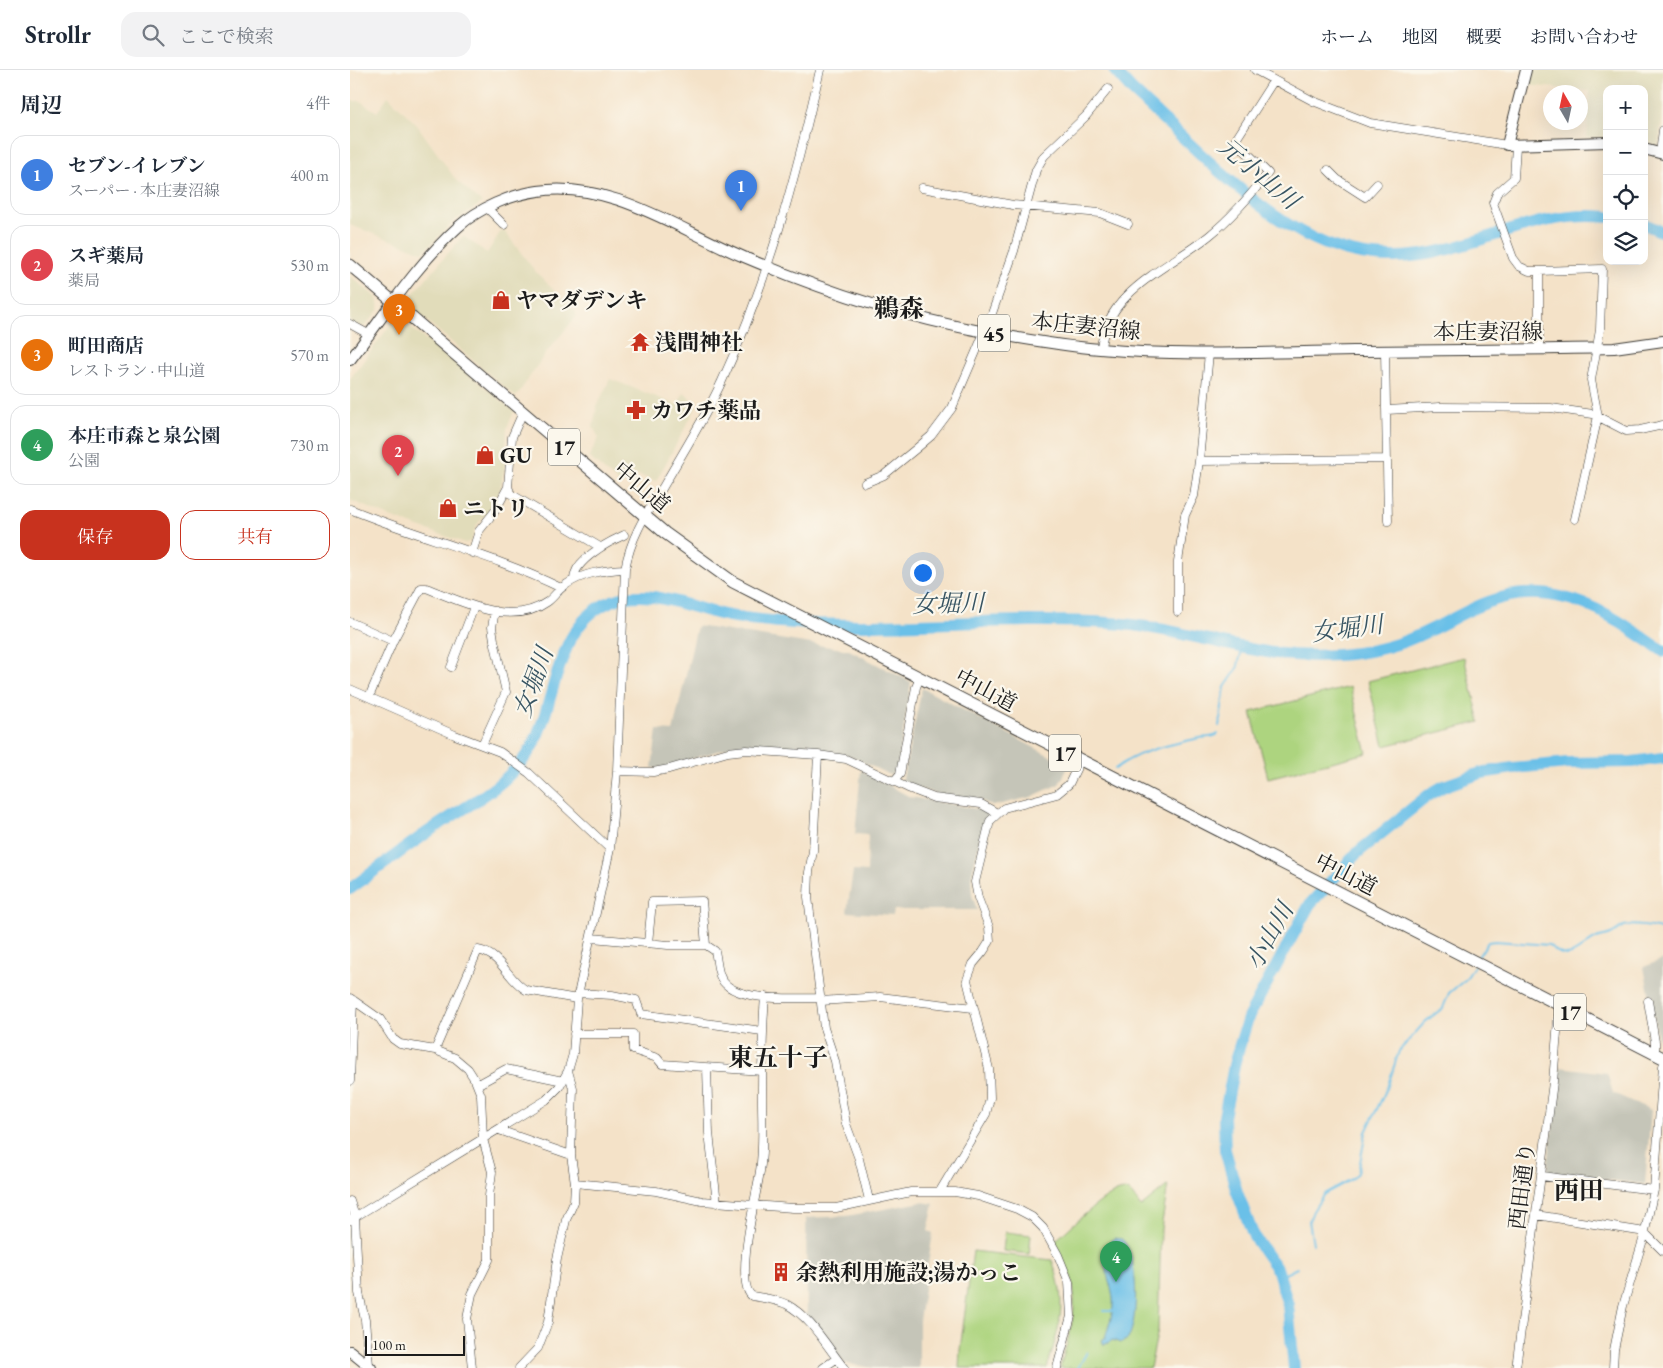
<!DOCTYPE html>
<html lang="ja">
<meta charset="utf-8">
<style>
:root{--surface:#fff;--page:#f2f2f3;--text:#1f2937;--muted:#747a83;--line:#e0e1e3;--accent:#c8321e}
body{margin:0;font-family:"EB Garamond","Noto Serif JP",serif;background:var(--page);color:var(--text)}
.controls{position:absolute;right:15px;top:15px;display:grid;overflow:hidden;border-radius:10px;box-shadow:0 5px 20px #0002}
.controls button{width:45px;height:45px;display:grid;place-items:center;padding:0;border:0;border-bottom:1px solid var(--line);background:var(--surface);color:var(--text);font:25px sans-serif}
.compass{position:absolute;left:1193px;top:15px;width:45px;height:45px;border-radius:50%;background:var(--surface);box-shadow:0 5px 20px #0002;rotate:351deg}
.scale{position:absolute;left:15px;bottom:12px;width:100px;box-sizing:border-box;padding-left:5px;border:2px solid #1c1c1c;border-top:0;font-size:14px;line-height:18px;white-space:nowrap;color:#1c1c1c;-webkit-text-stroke:4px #fbf7ec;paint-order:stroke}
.you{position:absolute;left:572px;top:502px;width:18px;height:18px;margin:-12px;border:4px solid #fff;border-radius:50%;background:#1a73e8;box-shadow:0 0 0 8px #1a73e833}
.badge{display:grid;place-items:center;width:32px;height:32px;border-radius:50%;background:var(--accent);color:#fff;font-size:16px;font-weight:700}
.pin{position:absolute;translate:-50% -41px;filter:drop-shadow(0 1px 2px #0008)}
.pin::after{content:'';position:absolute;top:26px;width:18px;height:15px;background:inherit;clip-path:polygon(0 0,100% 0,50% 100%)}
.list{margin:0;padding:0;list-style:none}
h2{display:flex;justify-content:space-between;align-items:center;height:65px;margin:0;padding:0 20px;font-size:21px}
h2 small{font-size:16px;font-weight:400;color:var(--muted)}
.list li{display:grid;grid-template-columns:32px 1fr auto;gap:15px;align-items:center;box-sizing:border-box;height:80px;margin:0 10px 10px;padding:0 10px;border:1px solid var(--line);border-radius:15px}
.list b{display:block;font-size:19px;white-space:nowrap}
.list p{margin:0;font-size:16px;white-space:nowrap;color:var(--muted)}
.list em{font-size:16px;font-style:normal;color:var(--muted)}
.actions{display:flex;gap:10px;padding:15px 20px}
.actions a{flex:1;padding:11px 0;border:1px solid var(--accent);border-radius:15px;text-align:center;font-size:18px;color:var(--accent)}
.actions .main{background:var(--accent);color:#fff}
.icon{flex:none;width:28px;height:28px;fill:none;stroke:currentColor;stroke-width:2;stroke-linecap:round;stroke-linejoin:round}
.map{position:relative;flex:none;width:1313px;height:1298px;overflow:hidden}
header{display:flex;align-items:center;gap:30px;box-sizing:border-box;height:70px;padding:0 25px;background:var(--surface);border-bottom:1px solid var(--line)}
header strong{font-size:24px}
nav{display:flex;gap:28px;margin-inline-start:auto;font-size:18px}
.search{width:350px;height:45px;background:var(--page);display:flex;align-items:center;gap:12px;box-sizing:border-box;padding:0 18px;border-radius:15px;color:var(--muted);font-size:19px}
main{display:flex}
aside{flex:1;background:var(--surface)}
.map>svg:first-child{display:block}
</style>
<header>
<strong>Strollr</strong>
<div class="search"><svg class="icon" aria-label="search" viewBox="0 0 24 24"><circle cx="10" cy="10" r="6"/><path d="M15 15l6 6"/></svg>ここで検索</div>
<nav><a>ホーム</a><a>地図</a><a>概要</a><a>お問い合わせ</a></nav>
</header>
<main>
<aside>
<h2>周辺<small>4件</small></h2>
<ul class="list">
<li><span class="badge" style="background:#3f7fe0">1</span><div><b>セブン-イレブン</b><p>スーパー · 本庄妻沼線</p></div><em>400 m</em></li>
<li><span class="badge" style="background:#e0444e">2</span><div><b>スギ薬局</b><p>薬局</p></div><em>530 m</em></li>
<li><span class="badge" style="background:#e8710a">3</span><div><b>町田商店</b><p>レストラン · 中山道</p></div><em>570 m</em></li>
<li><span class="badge" style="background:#2e9e5b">4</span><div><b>本庄市森と泉公園</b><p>公園</p></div><em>730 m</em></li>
</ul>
<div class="actions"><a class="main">保存</a><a>共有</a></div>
</aside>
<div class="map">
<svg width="1313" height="1298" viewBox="0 0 1313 1298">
<rect width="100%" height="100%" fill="#fbf7ec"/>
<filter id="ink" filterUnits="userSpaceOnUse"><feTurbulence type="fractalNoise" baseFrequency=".02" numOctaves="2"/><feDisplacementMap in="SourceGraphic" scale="10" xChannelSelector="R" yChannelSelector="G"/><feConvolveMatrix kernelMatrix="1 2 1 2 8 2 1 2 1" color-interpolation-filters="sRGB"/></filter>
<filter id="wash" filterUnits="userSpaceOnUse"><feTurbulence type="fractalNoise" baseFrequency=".0096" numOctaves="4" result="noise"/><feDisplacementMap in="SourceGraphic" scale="20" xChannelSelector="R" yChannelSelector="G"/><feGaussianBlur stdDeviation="1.12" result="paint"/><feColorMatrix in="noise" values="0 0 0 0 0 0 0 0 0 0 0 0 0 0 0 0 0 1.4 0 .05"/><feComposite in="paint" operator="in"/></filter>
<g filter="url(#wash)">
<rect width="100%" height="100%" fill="#f4e2c8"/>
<path fill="#e1dcba" d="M1179,0H1313V37L1309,72L1308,75L1294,72V19H1257V67H1237L1240,21L1175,15Z
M38,26L67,55L106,110L132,133L104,151L73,182L0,155V31H10L27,42Z
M151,161L155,162L185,201L226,242V247L195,284L166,327L64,240L62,225L113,166L137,183Z
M0,206L27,228L29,239L15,256L11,257L0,251Z
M50,249L164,341L157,358L155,395L150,420L141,438L126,456L121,471L115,473L40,447L0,430V309L44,250Z
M260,309L327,335L334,323L343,331L346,338L306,411L279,402L271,415L239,387L249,368L243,357L247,336Z"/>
<path fill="#c5c5b8" d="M347,556L499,580L561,612L547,700L540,705L498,685L383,676L313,698H302L307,660L323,661Z
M572,618L719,696L709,714L681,727L643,736L628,729L596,727L552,713Z
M511,700L560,727L638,741V746L633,755L621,808L622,825L627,840H544L543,845L497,842L503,801L517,802L518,765L505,764Z
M1313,889V981L1310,979L1294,897Z
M1210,997L1257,1003L1263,1023L1301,1040L1295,1114L1197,1103Z
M572,1132L584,1134L578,1161L583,1163L569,1250V1298H524L494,1293L457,1246L456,1148L497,1146Z"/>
<path fill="#add47f" stroke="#64784e" d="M1114,587L1130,652L1034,676L1018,611Z
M1000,617L1017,683L918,708L901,642Z
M818,1115L811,1159L808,1260L800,1298H710C718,1268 730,1238 721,1207C717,1194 708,1184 705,1171C716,1162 764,1113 778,1121C783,1124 787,1132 791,1137Z
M655,1162L681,1165L679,1184L653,1181Z
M623,1181L702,1190C718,1233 710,1255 697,1298H609L610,1280Z"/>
<path fill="#6bc0e8" stroke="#446e82" d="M764,1168L772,1169C789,1185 789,1249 778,1269L770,1273L763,1270L754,1275L752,1270L755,1268C759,1255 764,1242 763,1228C761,1208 744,1184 764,1168Z"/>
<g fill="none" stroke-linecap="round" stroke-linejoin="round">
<path stroke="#6bc0e8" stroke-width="2" d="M869,656L875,617L887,599L893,576
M765,699C789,680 820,675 849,668C856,667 863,668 868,664
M1128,887L1138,872L1145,871L1199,875C1221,898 1229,875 1249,867C1253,866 1257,866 1261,864C1265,862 1270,858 1274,856C1281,854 1307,857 1313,860
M963,1174L959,1151L963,1141L974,1124L1002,1109L1008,1103L1016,1062L1037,1018L1049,981L1076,951L1093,938L1099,923L1116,909L1124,896
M929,1207L947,1198
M753,1241H764
M728,1298L737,1282"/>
<path stroke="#6bc0e8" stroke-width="12" d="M764,0L782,20C807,43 832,67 857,90C927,154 995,207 1095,180C1150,166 1199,141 1257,147
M1294,154L1313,162
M0,819C26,800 52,780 78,762C112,738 155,718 178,683C209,635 201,555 262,531C301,516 340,539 379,546C395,549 413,550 430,552C540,561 650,546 759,553C822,556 881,580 943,585C978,587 1013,585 1047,574C1108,554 1143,510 1215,528C1251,536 1283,561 1313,581
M944,1298L938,1235L928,1201L904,1167L887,1122L875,1080L874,1047L885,991L898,948L960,834L1007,783L1080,724L1094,716L1131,703L1163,698L1218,693L1282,692L1313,688"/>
</g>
</g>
<g filter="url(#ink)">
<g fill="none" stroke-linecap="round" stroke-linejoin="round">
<g stroke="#3c3a36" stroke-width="9">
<path id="minor" d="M905,0L963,31L1020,53L1157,75
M1166,76L1164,108L1147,123L1143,133L1163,188L1169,196L1179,201H1189L1252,199L1250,260L1241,310L1248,346L1225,449
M1310,83L1313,60
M978,100L987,109L1015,127L1027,114
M572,118L663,135L750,143L778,154
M137,138L154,155
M1189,201V279
M0,254L20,265
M751,279C755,221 821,197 860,165C882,147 901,125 918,103L885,71L924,10
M1035,280L1038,451
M1037,340L1090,337L1201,338L1243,344L1276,361L1290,360L1313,355
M849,391L1037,389
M515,413L534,405L567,378L581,366L602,338L640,249L664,181L686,100L694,86L736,46L758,19
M158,417L161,424L250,477
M0,439C70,468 144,485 211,518
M122,483L129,461L145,441L158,417L162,367L173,342
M224,509C224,490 259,472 274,465
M828,542V492L835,445L844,426L849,391L859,283
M0,552L43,571
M101,597L124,537
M0,619L105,665L150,682L179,703L260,779
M19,627L43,571L71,518H76C111,531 161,558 197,532C203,528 207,521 214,516C232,503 253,500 275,499
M132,675L156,622L144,570L142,557L145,541
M468,685L463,781L459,802L458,827L474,958L485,991L496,1054L509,1089L519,1130
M267,701L303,702L319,699L378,682L396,680L468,685L496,689L558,718L584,728L631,734L647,743
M544,711L550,704L566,617L570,608
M242,868L318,875H356L365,881C367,889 367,900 371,908C383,933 447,928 471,928
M298,873L302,832L352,831L356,875
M228,923L262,925L286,930L291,944L412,961
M415,927C412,962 412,996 412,1030C412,1055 414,1082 409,1107C406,1127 384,1213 402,1226C413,1228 425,1229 436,1234C461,1247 477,1277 494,1298
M0,928L30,949L43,969L50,974L85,980L105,988L118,999L125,1010L131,1025L133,1069L142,1102L139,1126V1190L122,1224L117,1249L122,1298
M471,931L530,927L623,938
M1298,931L1305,972V984
M224,964H283V980L307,988L312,994L412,1001
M85,980L128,880C151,884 157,909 176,920L227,929
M357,998L359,1063L367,1133
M0,1011L3,930
M127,1015L156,999L213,1011
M149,1060L221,1085
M1191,1106L1304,1120
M225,1113L306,1121L352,1131L443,1138H486L561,1122H605L628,1126L667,1139L682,1147L693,1158L708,1185L719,1212L721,1246L707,1298
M590,1121L636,1044L640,1028L639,999L617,910L623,894L633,882L640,871L639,857L628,828L625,812L640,751L654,738L707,724L719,714L730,691
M0,1131L5,1147L9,1223L15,1250L19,1295
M1186,1145L1289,1161L1295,1163L1313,1181
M0,1150L196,1030L209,1017L218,1001L223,984L227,929L260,779L267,701L275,499C281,466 296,444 313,417C333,382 355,348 372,311C418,212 446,106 470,0
M169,1298L188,1278L198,1252L207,1189L216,1150L224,1132L225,1113L221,1085L223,1018L218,1001
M473,1298L486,1289
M1166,1298L1203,1012L1208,950L1211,938
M1263,1298L1264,1280L1273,1236L1293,1170L1304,1120L1313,996"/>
</g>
<g stroke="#3c3a36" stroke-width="12">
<path id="major" d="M1176,0L1157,75L1257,72
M1294,79L1313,84
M0,290C34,246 66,195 108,157C129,138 160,125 188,121C261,110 329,160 394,187C472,220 552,247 635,262C673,269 712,276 750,279C834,287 920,282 1004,281C1091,280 1177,280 1264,278L1313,271
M0,1281L21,1298"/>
</g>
<g stroke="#3c3a36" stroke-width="13">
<path id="highway" d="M0,195L315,463L383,512L1313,988"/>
</g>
<use href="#minor" stroke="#fff" stroke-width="8"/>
<use href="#major" stroke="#fff" stroke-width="10"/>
<use href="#highway" stroke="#fff" stroke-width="11"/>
</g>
</g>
<defs>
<g id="shop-bare" transform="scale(1.5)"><path d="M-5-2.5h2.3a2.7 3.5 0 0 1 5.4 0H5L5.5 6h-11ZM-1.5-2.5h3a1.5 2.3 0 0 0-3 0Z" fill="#c8321e" stroke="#fbf7ec" stroke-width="2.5" paint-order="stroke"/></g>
<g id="temple-bare" transform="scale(1.5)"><path d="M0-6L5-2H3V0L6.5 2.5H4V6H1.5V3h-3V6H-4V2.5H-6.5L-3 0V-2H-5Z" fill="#c8321e" stroke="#fbf7ec" stroke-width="2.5" paint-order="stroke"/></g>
<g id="pharmacy-bare" transform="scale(1.5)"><path d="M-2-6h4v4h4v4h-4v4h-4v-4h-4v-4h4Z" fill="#c8321e" stroke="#fbf7ec" stroke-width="2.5" paint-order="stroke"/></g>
<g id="building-bare" transform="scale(1.5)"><path d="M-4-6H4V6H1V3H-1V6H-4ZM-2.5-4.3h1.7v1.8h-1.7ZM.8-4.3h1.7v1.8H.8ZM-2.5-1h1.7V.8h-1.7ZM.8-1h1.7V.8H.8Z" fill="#c8321e" stroke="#fbf7ec" stroke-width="2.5" paint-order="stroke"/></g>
</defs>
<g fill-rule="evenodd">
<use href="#shop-bare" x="151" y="230"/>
<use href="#temple-bare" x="290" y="272"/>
<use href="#pharmacy-bare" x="286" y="340"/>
<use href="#shop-bare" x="135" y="385"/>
<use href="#shop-bare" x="98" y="438"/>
<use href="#building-bare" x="431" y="1202"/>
</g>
<g text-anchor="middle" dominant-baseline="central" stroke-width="4.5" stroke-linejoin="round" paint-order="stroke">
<g fill="#fbf7ec" stroke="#5f5e5a" stroke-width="1">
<rect x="628" y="244.5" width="32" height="37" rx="4"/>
<rect x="198" y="358.5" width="32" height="37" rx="4"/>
<rect x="699" y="664.5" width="32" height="37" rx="4"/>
<rect x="1204" y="923.5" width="32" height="37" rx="4"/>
</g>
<g font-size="21" font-weight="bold" fill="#1c1c1c">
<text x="644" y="263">45</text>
<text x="214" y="377">17</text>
<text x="715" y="683">17</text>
<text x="1220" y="942">17</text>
</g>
<g font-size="22" font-weight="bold" fill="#1c1c1c" stroke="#fbf7ec" text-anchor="start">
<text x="166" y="230">ヤマダデンキ</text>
<text x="305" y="272">浅間神社</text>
<text x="301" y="340">カワチ薬品</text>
<text x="150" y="385">GU</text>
<text x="113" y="438">ニトリ</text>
<text x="446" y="1202">余熱利用施設;湯かっこ</text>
</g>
<g font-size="22" fill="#1c1c1c" stroke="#fbf7ec">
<text transform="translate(736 256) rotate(6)">本庄妻沼線</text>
<text x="1138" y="261">本庄妻沼線</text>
<text transform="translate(292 417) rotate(40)">中山道</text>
<text transform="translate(636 620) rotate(28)">中山道</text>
<text transform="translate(996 804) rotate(27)">中山道</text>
<text transform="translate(1172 1116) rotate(-83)">西田通り</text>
</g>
<g font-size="24" font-style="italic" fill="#385563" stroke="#fbf7ec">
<text transform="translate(909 103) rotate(40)">元小山川</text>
<text transform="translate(598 533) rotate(-1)">女堀川</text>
<text transform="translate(997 558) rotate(-7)">女堀川</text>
<text transform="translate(183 612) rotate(-70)">女堀川</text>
<text transform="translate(919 866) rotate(-61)">小山川</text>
</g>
<g font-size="25" font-weight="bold" fill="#1c1c1c" stroke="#fbf7ec">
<text x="549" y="238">鵜森</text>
<text x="428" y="987">東五十子</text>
<text x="1229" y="1120">西田</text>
</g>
</g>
</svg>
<div class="controls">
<button>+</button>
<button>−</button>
<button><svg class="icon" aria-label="locate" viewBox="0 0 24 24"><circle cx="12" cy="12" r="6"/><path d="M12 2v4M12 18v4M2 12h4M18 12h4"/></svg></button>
<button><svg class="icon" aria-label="layers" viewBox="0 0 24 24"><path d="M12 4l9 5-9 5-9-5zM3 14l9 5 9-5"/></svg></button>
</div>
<svg class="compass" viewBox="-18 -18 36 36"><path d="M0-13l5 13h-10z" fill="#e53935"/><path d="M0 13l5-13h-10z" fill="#747a83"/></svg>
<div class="scale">100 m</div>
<div class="you"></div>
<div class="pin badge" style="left:391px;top:141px;background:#3f7fe0">1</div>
<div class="pin badge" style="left:48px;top:406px;background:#e0444e">2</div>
<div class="pin badge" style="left:49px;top:265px;background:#e8710a">3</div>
<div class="pin badge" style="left:766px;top:1212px;background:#2e9e5b">4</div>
</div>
</main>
